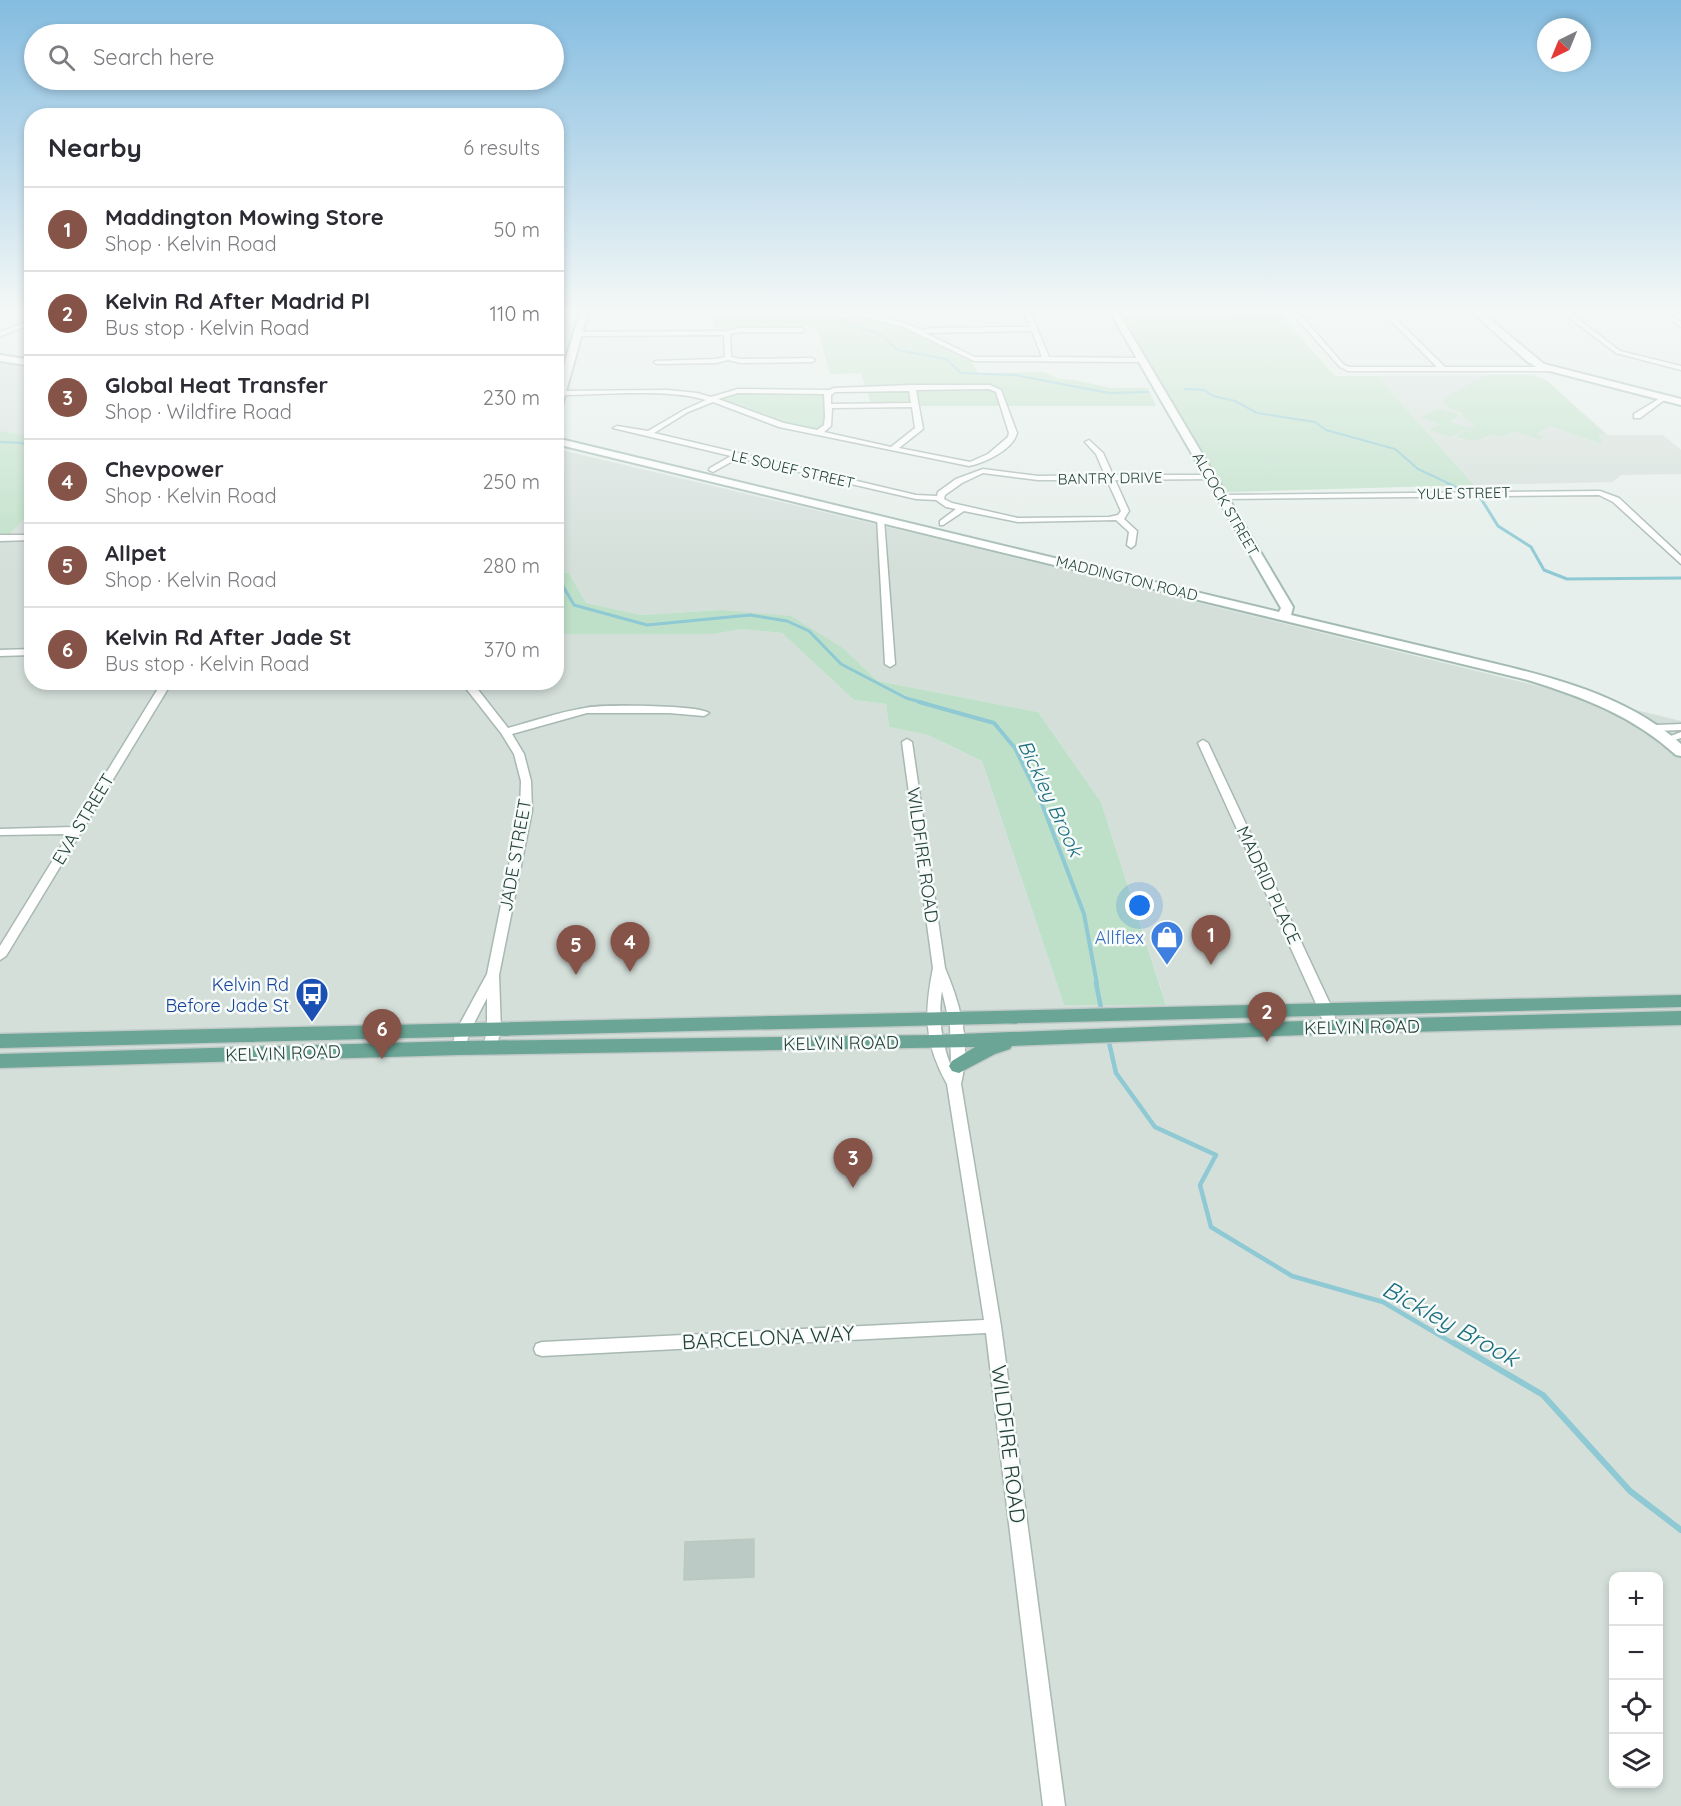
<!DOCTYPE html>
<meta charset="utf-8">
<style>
:root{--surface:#fff;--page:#f2f2f3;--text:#2b2b33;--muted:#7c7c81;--line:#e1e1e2;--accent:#855347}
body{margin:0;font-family:Quicksand,sans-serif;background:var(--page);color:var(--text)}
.controls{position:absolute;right:18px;bottom:18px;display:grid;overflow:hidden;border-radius:12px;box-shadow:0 3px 9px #0003}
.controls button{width:54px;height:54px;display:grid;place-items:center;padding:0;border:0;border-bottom:2px solid var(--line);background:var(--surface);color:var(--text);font:30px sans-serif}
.compass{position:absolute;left:1537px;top:18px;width:54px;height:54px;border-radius:50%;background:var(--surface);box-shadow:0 3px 9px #0003;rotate:223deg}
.you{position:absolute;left:1140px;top:906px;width:21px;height:21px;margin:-15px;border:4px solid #fff;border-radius:50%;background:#1a73e8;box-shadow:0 0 0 9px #1a73e833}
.badge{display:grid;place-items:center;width:39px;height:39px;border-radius:50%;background:var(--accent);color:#fff;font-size:20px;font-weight:700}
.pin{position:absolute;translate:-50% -50px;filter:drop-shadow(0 2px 3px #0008)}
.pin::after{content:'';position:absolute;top:32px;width:21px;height:18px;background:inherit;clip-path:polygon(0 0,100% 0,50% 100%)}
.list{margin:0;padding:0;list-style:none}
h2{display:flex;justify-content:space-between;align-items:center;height:78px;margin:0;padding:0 24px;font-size:26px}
h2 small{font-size:20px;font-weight:400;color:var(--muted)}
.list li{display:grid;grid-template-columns:39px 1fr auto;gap:18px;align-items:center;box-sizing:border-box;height:84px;padding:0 24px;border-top:2px solid var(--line)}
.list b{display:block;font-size:22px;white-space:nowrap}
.list p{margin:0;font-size:20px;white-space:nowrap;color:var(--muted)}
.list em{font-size:20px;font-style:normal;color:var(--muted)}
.icon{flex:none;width:33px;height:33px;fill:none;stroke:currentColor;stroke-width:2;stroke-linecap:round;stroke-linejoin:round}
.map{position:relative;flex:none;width:1681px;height:1806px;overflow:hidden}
.search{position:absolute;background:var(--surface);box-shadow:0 3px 9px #0003;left:24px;top:24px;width:540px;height:66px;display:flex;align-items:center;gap:15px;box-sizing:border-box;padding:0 21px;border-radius:33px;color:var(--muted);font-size:22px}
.panel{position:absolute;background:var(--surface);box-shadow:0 3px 9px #0003;left:24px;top:108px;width:540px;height:582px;border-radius:24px}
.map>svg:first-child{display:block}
</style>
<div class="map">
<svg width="1681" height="1806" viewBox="0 0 1681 1806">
<rect width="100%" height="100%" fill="#e6efeb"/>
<path fill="#d4dfda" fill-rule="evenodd" d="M0,363L31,368V436L0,431Z
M1533,375L1546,380L1608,435H1663L1681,450V474L1621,475L1612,482L1474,485L1377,376Z
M557,449L959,544L1681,721V1806H0V534H10L31,511L32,682H556L557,629L564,634H714L742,629L782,633L854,700L886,704L889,727L928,735L982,761L1064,1005L1166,1004L1101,802L1038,712L878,681L843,648L720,610L642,615L586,603L569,573L557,571ZM1614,1576H1658V1784H1614Z"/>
<path fill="#bfe0c8" d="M1280,315L1335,376H1377L1474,485L1227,492L1123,317Z
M861,318L901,328L971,361L978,373L1044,372L1056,378L1080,381L1110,388H1148L1156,406H872L861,373L830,374L818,331L808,325L716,330L713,319Z
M1488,375H1532L1546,380L1605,434H1598L1603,444L1550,426L1536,434L1543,437L1539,439L1513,431L1502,437L1492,434L1476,441L1456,437L1465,431L1471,432L1465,430L1451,437L1429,430L1441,424L1420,418L1439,409L1460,415L1449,422L1470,428L1477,427L1461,416L1463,414L1450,408L1443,401L1447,396Z
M730,392H829V416L821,431L795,428L712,399Z
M0,431L31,436V511L10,534H0Z
M556,571L569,573L586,603L642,615L720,610L791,616L843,648L878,681L1038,712L1101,802L1166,1005H1064L982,761L928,735L889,727L886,704L854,700L782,633L742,629L714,634H564L557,629Z"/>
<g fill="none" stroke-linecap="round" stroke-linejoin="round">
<path stroke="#8ec9d4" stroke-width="2" d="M843,322L881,335L898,350L946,359L961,373L1015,375L1109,393L1148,392
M1185,389L1204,390L1213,396L1235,401L1257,413L1315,422L1326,430L1395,449L1418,469L1450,484
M0,442L22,443L32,448"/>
<path stroke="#8ec9d4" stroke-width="3" d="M1447,483L1458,488
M1480,497L1498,526L1531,547L1544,570L1567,579L1681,578
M556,580L560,581L574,605L647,625L750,615L787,621L809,631L841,664L906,698L924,703"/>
<path stroke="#8ec9d4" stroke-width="4" d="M919,702L994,723L1015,748L1042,804L1084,914L1097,984"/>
<path stroke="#8ec9d4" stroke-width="4.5" d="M1096,983L1101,1008
M1108,1038L1116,1073L1155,1127L1216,1155L1200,1185L1211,1227L1292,1276L1383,1302L1456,1345"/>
<path stroke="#8ec9d4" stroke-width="6" d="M1454,1343L1543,1395L1630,1491L1681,1530"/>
</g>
<path fill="#bbcac4" stroke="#b8c9c2" stroke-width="1.5" d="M754,1539V1577L684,1580L685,1542Z"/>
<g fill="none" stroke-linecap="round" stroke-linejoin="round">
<g stroke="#a8b8b2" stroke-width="3">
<path id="street" d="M842,312C862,312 885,317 904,323C917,327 917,332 931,328L1030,327L1024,312H1030L1049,357L1142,358L1145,360L1142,362L974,361L901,326ZM1032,331L1042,357H975L925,333Z
M1291,312H1298L1344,365L1349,367H1437L1382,312H1389L1445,367H1549L1552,369L1549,371H1348L1340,367Z
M1562,312H1569L1620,351L1681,366V370L1616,353Z
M1659,312H1667L1681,322V327Z
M32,320V324L0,336V332Z
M741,328H802L805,330L802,332H741L730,334L731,357L741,359L812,358L815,360L812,362L741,363L728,360L716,363L657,364L654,362L655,361L716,359L725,357L724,335L578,336L575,334L578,332L727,331Z
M912,385H990L1001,390L1017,433C1013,450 984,463 969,466L779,427L713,402L688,412L654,433L916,495L937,496L938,492L956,479L983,469L1038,476L1105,475L1096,454L1085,442L1089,440L1103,453L1113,475H1210L1214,477L1210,479L1115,480L1129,511L1124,519L1137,531L1135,545L1131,548L1127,545L1129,532L1116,520L1018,522L964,511L943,525H940V521L956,509L946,507L936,500L916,499L738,458L713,472L709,470L710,468L731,456L613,428L617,426L648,431L684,410L706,400C668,388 602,395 560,395L557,393L560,391L668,390L697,393L711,397L738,389L829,390L834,388ZM989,389L996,392L1009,433L1008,437L988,454L970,462L899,448L923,429L916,390ZM909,391L911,403L831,404V395L835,392ZM738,393L824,394L825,416L824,425L817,430L784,423L718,399ZM912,407L915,428L891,447L824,432L831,426L832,408ZM983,473L1038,480H1107L1121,511L1118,515L1109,517L1018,518L952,503L944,499L945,495L962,483Z
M1662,397L1667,398L1640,418H1634V414Z
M1600,491L1619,498L1681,556V564L1613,502L1599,495L1222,499L1218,497L1222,495Z
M877,517L884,519L895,664L890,667L885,664Z
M0,535H32V540L0,541Z
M32,649V655L0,656V650Z
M162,682H172L6,956L0,960V946L69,834L0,835V829L73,827Z
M461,682H472L508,728C534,721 559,712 585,708C601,704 699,705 709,713L704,716L669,713H587L512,734L524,754L531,781L532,811L499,975L501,1031L495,1050H485L483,1047L487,1031V998L470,1031L464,1051H454L452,1048L456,1031L487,974L520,811L521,781L514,754L501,733Z
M1681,724V730L1656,731L1651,728L1656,725Z
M1681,732V738L1668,742L1663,739Z
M907,739L912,742L945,968C961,1006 971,1043 961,1084L1001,1326L1065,1806H1043L986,1333L542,1356L536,1354L534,1349L536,1344L542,1342L984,1320L947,1084C924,1043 924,1013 933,968L902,742ZM942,991L950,1025L951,1066C941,1041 938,1017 942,991Z
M1203,740L1208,743L1332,1008L1338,1027L1336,1030H1326L1318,1008L1198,743Z"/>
</g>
<g stroke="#a4bbb3" stroke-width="4">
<path id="secondary" d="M580,312H588L561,409L556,412V391Z
M1110,312H1118L1293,607L1291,615C1347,628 1403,642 1459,655C1537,674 1620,690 1681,744V756L1676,755C1633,716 1583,697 1528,680L556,444V438L1279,612L1281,608Z
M1472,312H1481L1544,364L1681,399V405L1538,368L1528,362Z
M0,355L32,360V366L0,361Z"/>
</g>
<g stroke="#c2cac8" stroke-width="3">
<path id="primary" d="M1681,995V1007L0,1048V1034Z
M1681,1011V1025L1331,1034L1012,1046L1010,1049L995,1054L959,1073L952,1071L949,1066L952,1061L975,1047L459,1055L0,1068V1054L459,1041L934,1035L1331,1020Z"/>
</g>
<use href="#street" fill="#fff" fill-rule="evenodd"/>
<use href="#secondary" fill="#fff" fill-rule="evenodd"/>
<use href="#primary" fill="#6aa596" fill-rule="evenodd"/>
</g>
<linearGradient id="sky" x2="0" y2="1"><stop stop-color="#84bce0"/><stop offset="0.55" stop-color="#f4f8f6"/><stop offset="1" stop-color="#f4f8f6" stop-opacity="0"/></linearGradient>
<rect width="1681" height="565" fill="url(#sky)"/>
<defs>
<g id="shop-pin" transform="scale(1.725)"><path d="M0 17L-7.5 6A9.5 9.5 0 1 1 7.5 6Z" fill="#3f7fe0" stroke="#f7fbf9"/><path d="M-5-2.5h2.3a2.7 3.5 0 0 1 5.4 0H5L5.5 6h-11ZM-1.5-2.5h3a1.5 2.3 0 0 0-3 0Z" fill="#fff"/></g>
<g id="bus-pin" transform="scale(1.725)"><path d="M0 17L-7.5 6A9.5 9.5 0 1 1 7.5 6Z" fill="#1a4fb4" stroke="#f7fbf9"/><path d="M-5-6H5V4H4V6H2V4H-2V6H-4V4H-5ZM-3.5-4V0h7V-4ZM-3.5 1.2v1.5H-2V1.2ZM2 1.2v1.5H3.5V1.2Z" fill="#fff"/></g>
</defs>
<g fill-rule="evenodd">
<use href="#shop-pin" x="1167" y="937"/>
<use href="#bus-pin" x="312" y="994"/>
</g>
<g text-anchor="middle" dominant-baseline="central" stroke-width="5" stroke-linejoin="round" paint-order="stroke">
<g font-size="15" fill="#24423a" stroke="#f7fbf9">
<text transform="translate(793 469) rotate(13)">LE SOUEF STREET</text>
<text transform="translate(1110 478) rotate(-1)">BANTRY DRIVE</text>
<text transform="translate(1464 493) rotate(-1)">YULE STREET</text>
<text transform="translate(1226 504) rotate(60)">ALCOCK STREET</text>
<text transform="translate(1127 578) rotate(14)">MADDINGTON ROAD</text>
</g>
<g font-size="18" fill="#24423a" stroke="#f7fbf9">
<text transform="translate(83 819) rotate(-59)">EVA STREET</text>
<text transform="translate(515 855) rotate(-80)">JADE STREET</text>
<text transform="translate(923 855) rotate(82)">WILDFIRE ROAD</text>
<text transform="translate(1269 885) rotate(65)">MADRID PLACE</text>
<text transform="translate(1362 1027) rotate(-1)">KELVIN ROAD</text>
<text transform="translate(841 1043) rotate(-1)">KELVIN ROAD</text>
<text transform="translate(283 1053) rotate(-2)">KELVIN ROAD</text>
</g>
<g font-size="18" fill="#366cbe" stroke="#f7fbf9" text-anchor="end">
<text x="1144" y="937">Allflex</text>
</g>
<g font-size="18" fill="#164399" stroke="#f7fbf9" text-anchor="end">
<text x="289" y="984">Kelvin Rd<tspan x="289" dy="21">Before Jade St</tspan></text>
</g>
<g font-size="20" font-style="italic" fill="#1c6f80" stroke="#f7fbf9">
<text transform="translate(1051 798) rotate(65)">Bickley Brook</text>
</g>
<g font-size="21" fill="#24423a" stroke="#f7fbf9">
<text transform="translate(768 1337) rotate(-3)">BARCELONA WAY</text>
<text transform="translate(1009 1444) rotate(83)">WILDFIRE ROAD</text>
</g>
<g font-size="24" font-style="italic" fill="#1c6f80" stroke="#f7fbf9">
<text transform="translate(1451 1323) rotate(29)">Bickley Brook</text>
</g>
</g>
</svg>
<div class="controls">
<button>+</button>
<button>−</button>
<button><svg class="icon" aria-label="locate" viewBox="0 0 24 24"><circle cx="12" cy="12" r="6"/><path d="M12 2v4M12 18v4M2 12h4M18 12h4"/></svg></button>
<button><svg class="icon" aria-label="layers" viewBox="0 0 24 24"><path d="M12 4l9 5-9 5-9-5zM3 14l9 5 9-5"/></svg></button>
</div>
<svg class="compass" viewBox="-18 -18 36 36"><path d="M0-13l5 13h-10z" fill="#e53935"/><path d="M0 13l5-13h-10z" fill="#7c7c81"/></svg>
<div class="you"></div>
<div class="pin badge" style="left:1211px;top:965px">1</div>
<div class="pin badge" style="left:1267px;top:1042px">2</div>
<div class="pin badge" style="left:853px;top:1188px">3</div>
<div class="pin badge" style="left:630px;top:972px">4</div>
<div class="pin badge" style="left:576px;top:975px">5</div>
<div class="pin badge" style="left:382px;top:1059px">6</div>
<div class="search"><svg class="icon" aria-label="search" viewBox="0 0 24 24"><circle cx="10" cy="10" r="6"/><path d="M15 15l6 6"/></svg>Search here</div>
<section class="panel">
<h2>Nearby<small>6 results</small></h2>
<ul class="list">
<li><span class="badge">1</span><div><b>Maddington Mowing Store</b><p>Shop · Kelvin Road</p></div><em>50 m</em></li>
<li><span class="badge">2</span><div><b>Kelvin Rd After Madrid Pl</b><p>Bus stop · Kelvin Road</p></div><em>110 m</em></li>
<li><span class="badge">3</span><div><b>Global Heat Transfer</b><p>Shop · Wildfire Road</p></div><em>230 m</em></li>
<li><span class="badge">4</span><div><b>Chevpower</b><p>Shop · Kelvin Road</p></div><em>250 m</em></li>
<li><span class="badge">5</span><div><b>Allpet</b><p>Shop · Kelvin Road</p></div><em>280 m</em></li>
<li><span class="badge">6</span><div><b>Kelvin Rd After Jade St</b><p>Bus stop · Kelvin Road</p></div><em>370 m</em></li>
</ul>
</section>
</div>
